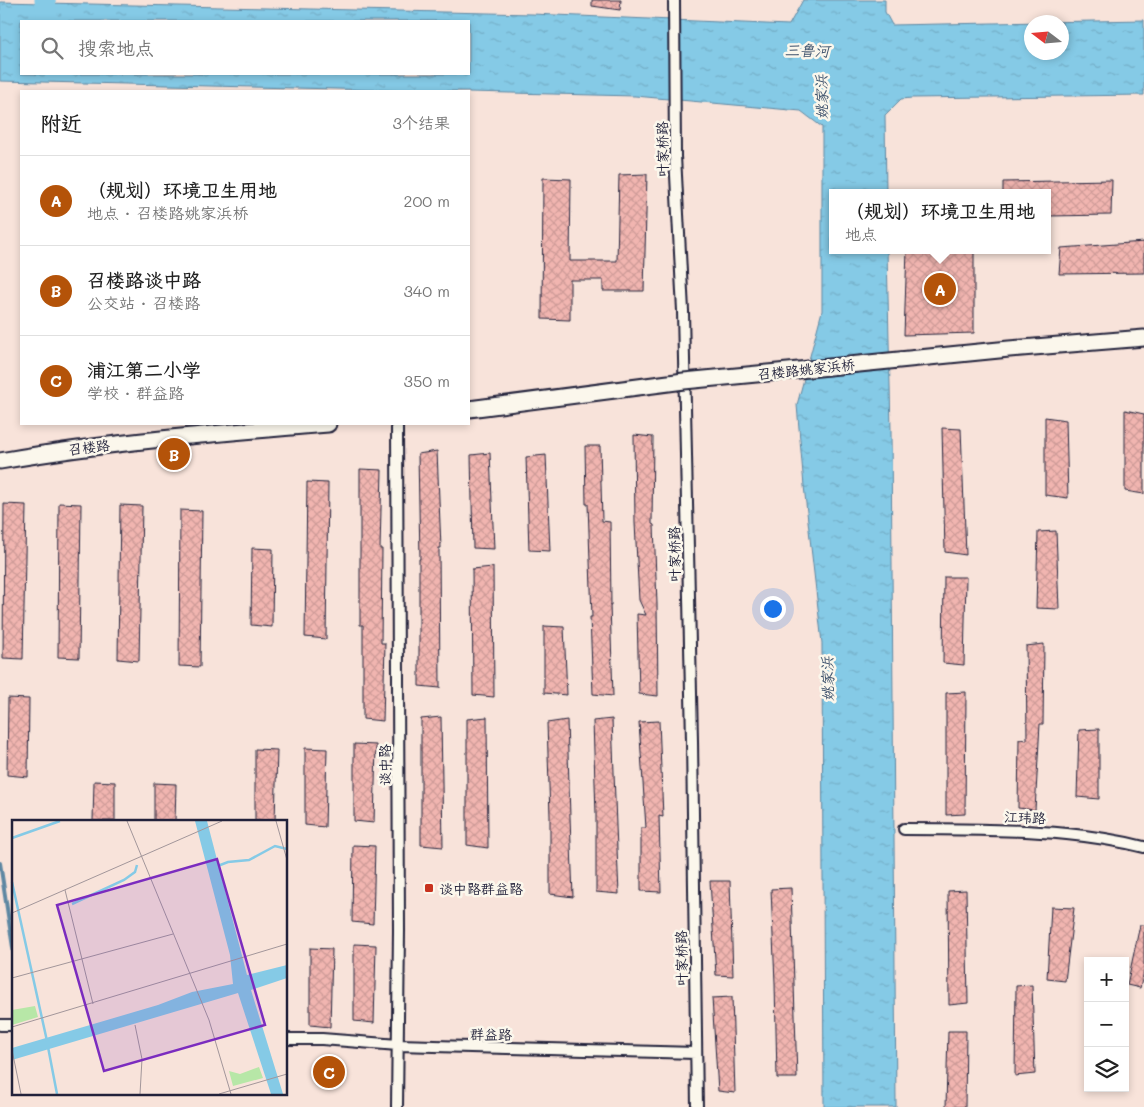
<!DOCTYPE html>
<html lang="zh">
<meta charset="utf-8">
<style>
:root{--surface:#fff;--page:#f6f6f6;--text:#222;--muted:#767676;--line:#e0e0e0;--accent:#b45309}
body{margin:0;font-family:Mali,"LXGW WenKai TC",sans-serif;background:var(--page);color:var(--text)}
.controls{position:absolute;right:15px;bottom:15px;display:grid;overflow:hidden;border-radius:0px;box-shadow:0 2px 8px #0003}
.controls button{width:45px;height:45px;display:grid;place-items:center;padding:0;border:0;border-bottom:1px solid var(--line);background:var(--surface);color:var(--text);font:25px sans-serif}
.compass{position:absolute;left:1024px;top:15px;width:45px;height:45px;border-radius:50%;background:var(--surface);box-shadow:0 2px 8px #0003;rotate:286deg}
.you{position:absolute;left:772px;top:608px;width:18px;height:18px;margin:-12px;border:4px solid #fff;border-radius:50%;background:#1a73e8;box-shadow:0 0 0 8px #1a73e833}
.badge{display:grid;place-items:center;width:32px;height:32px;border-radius:50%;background:var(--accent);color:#fff;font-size:16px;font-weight:700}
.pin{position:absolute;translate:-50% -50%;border:2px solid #fff;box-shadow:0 1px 5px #0006}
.popup{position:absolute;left:829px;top:189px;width:222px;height:65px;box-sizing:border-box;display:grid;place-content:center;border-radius:0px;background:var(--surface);filter:drop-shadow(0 1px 4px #0005);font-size:16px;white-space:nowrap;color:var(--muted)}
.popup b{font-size:19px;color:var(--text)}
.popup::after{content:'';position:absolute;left:50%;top:100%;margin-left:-10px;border:10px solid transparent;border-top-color:var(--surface)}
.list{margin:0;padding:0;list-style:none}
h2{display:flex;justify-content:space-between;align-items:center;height:65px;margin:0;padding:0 20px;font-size:21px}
h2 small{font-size:16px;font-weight:400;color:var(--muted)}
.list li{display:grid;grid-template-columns:32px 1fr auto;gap:15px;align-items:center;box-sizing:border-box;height:90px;padding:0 20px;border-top:1px solid var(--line)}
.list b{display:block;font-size:19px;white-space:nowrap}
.list p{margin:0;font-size:16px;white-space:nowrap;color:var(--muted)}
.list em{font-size:16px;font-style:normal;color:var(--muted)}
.icon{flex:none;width:28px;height:28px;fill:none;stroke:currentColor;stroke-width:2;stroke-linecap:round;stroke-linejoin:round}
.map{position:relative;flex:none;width:1144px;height:1107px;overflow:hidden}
.search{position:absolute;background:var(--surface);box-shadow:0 2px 8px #0003;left:20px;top:20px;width:450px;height:55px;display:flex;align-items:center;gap:12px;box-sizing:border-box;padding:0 18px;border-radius:0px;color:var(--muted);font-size:19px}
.panel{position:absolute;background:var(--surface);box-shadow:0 2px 8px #0003;left:20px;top:90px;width:450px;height:335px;border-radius:0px}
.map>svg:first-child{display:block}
</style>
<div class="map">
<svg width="1144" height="1107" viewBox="0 0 1144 1107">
<defs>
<pattern id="water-ripples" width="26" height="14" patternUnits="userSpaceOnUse" patternTransform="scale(1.25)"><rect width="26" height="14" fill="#85cae6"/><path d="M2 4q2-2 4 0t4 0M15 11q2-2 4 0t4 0" fill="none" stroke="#73adc6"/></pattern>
<pattern id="building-cross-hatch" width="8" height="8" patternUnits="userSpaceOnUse" patternTransform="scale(1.25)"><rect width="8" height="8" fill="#f1b5b0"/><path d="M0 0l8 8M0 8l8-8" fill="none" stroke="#ce9b98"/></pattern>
</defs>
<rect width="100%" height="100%" fill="#f8e3da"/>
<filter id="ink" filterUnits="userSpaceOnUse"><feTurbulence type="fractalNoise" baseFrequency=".02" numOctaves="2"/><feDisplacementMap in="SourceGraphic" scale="10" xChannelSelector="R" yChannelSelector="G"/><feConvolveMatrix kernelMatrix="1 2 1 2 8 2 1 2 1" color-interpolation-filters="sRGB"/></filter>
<g filter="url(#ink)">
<path fill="url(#water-ripples)" stroke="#5d87a2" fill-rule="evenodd" d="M803,0H885V12L892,25L1144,20V95L912,98L901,99L885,115L886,193H832V250H887L891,431L896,1107H824L822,643L804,486L797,405L822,311V127L801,111L635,96L469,92V91H421L0,81V2L532,14L789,25ZM21,21H469V74H21ZM1032,22H1062V52H1032Z"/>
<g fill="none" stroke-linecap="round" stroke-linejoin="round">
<path stroke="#5d87a2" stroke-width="4" d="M0,863L14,954"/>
<path stroke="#85cae6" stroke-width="21" d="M45,0L48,21"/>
</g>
<path fill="url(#building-cross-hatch)" stroke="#22223b" d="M592,0H621L620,10L592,6Z
M647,174L644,291H603V280H570V320L542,319L543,178L571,179L570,261H617L619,175Z
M1112,180L1111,215L1048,216V193H1003V182Z
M1144,242V273L1059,274L1061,248Z
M907,250H974V333L904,335Z
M1125,410L1144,414V494L1125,491Z
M1045,417L1066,420L1068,498L1045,495Z
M942,428L961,429L966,555L945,552Z
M634,435L653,437L652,524L654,525L657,604L658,696L639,694L637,614L646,615L639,600L635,523Z
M585,446H600L602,521L610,522L611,605H610L613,696L593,694L590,617H592L588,504H586Z
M437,451L441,548H439L440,688L419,686V559H420L418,454Z
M490,453L494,549L473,548L471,455Z
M546,455L550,551L529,550L526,457Z
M360,469L382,470L380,549H382L381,643H385L383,721L363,719V625H360Z
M307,482L328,483L326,639L305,637Z
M59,503L81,504L79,658L58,657Z
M4,504L26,505L23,659L3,658Z
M120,505L142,506L139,661L118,659Z
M180,510L202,511L200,667L179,666Z
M1056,531L1059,609L1036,608L1038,532Z
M252,548L273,549L272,627L251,625Z
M493,567L494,697L473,695L472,569Z
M944,577H966L964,665L943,663Z
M544,626L564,627L567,695L544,693Z
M1044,644L1043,724H1040L1035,810L1018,808L1019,739L1027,740L1026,646Z
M966,692L965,814L946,815V693Z
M8,698L29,699L28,777L7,775Z
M441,717L443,847L421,845V719Z
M487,717L488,848L467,845V719Z
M612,719L616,826L619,894L596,892V814L593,721Z
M567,720L570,817L573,897L550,894V816L547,723Z
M659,721L663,817L659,816L661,892L641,891V828H646L639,722Z
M1099,729V799L1077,797L1079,730Z
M354,744L376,745L374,823L354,821Z
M305,748L327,749L325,827L305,825Z
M255,749L277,750L275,821H255Z
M94,781L115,782V821H93Z
M154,783L176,784L175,821H154Z
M353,845L375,846L373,924L352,922Z
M710,881H730L733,976L716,975Z
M791,888L794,984L797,1078H777L775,983L771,889Z
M966,890L968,1003L949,1005L948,891Z
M1051,907L1074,908L1065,981L1047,979Z
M1140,925H1144V971L1140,988L1127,985Z
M354,944L376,945L374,1023L354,1021Z
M310,948L332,949L330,1027L310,1025Z
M1032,985L1035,1074L1015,1076L1016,986Z
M732,997L735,1093L718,1091L712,998Z
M948,1031H966L965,1107H946Z"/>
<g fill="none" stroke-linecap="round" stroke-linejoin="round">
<g stroke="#22223b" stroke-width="14">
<path id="street" d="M674,0L675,156L683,311L692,741L697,1107
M397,424L399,931L397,1107
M904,829C932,829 960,829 988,830C1041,831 1093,834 1144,847
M0,1025H14
M286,1039H322L398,1045L696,1053"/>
</g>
<g stroke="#22223b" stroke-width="19">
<path id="secondary" d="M809,369L1009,349L1144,338
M0,461C109,442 218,433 328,424"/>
</g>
<use href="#street" stroke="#fbf7ec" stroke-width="10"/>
<use href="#secondary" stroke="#fbf7ec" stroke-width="15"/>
<g stroke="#22223b" stroke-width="19" stroke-linecap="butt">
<path id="secondary-bridge" d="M469,409L684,381L809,369"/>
</g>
<use href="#secondary-bridge" stroke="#fbf7ec" stroke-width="15"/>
</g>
</g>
<rect fill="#c8321e" stroke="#fbf7ec" stroke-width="2" x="424" y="883" width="10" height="10" rx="2.5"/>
<g text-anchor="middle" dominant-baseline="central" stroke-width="5" stroke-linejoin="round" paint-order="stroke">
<g font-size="14" fill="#22223b" stroke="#fbf7ec">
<text transform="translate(662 149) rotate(-91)">叶家桥路</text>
<text transform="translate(806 369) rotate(-6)">召楼路姚家浜桥</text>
<text transform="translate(89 447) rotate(-7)">召楼路</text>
<text transform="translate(674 554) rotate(-91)">叶家桥路</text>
<text transform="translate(384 765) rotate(-90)">谈中路</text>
<text transform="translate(1025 817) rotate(3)">江玮路</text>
<text transform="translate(681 958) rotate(-91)">叶家桥路</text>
<text transform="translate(491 1034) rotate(1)">群益路</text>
</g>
<g font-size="14" fill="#22223b" stroke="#fbf7ec" text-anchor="start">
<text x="439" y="888">谈中路群益路</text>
</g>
<g font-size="15" font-style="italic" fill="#40546e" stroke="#fbf7ec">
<text transform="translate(807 50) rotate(1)">三鲁河</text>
<text transform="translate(821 97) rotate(-91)">姚家浜</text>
<text transform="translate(827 679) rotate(-91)">姚家浜</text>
</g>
</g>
<g transform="translate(12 820)">
<rect width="275" height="275" fill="#f8e3da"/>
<path d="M23,186L26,197L0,205V190ZM247,247L251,258L221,266L217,251L228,254Z" fill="#b7e7a7"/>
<path d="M183,1H195L235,155L275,145V158L239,170L271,274H259L226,173L0,240V228L146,185L180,172L221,164L218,135Z" fill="#85cae6"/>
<path fill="none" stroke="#85cae6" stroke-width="2.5" d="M0,18L48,1M203,47L216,42L237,40L263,26L275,29M0,62L35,221M60,84L112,60L123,52L125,45M36,227L45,274"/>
<path fill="none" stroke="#a2969a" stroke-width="1" d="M115,1L197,200L219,274M264,1L275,40M53,70L81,184M0,93L210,1M0,158L161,114M123,205L130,239L128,274M0,207L275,124M0,230L9,274M207,274L275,254"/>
<path fill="#7b2cbf" fill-opacity="0.15" stroke="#7b2cbf" stroke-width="2.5" d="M205,39L253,205L92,251L45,85Z"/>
<rect width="275" height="275" fill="none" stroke="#22223b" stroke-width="2.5"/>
</g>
</svg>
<div class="controls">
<button>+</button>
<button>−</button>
<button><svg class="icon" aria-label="layers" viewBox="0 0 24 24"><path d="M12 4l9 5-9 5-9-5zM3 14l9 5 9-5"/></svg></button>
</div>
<svg class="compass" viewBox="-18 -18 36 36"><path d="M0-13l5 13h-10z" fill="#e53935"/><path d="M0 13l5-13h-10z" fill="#767676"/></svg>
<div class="you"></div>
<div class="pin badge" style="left:940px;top:289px">A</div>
<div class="popup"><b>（规划）环境卫生用地</b>地点</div>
<div class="pin badge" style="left:174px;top:454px">B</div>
<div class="pin badge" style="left:329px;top:1072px">C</div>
<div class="search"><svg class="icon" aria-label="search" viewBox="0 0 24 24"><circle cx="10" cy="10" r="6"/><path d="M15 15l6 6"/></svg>搜索地点</div>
<section class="panel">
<h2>附近<small>3个结果</small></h2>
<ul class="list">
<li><span class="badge">A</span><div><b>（规划）环境卫生用地</b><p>地点 · 召楼路姚家浜桥</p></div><em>200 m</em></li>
<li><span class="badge">B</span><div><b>召楼路谈中路</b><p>公交站 · 召楼路</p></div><em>340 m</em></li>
<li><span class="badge">C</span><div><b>浦江第二小学</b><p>学校 · 群益路</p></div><em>350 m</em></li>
</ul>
</section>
</div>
